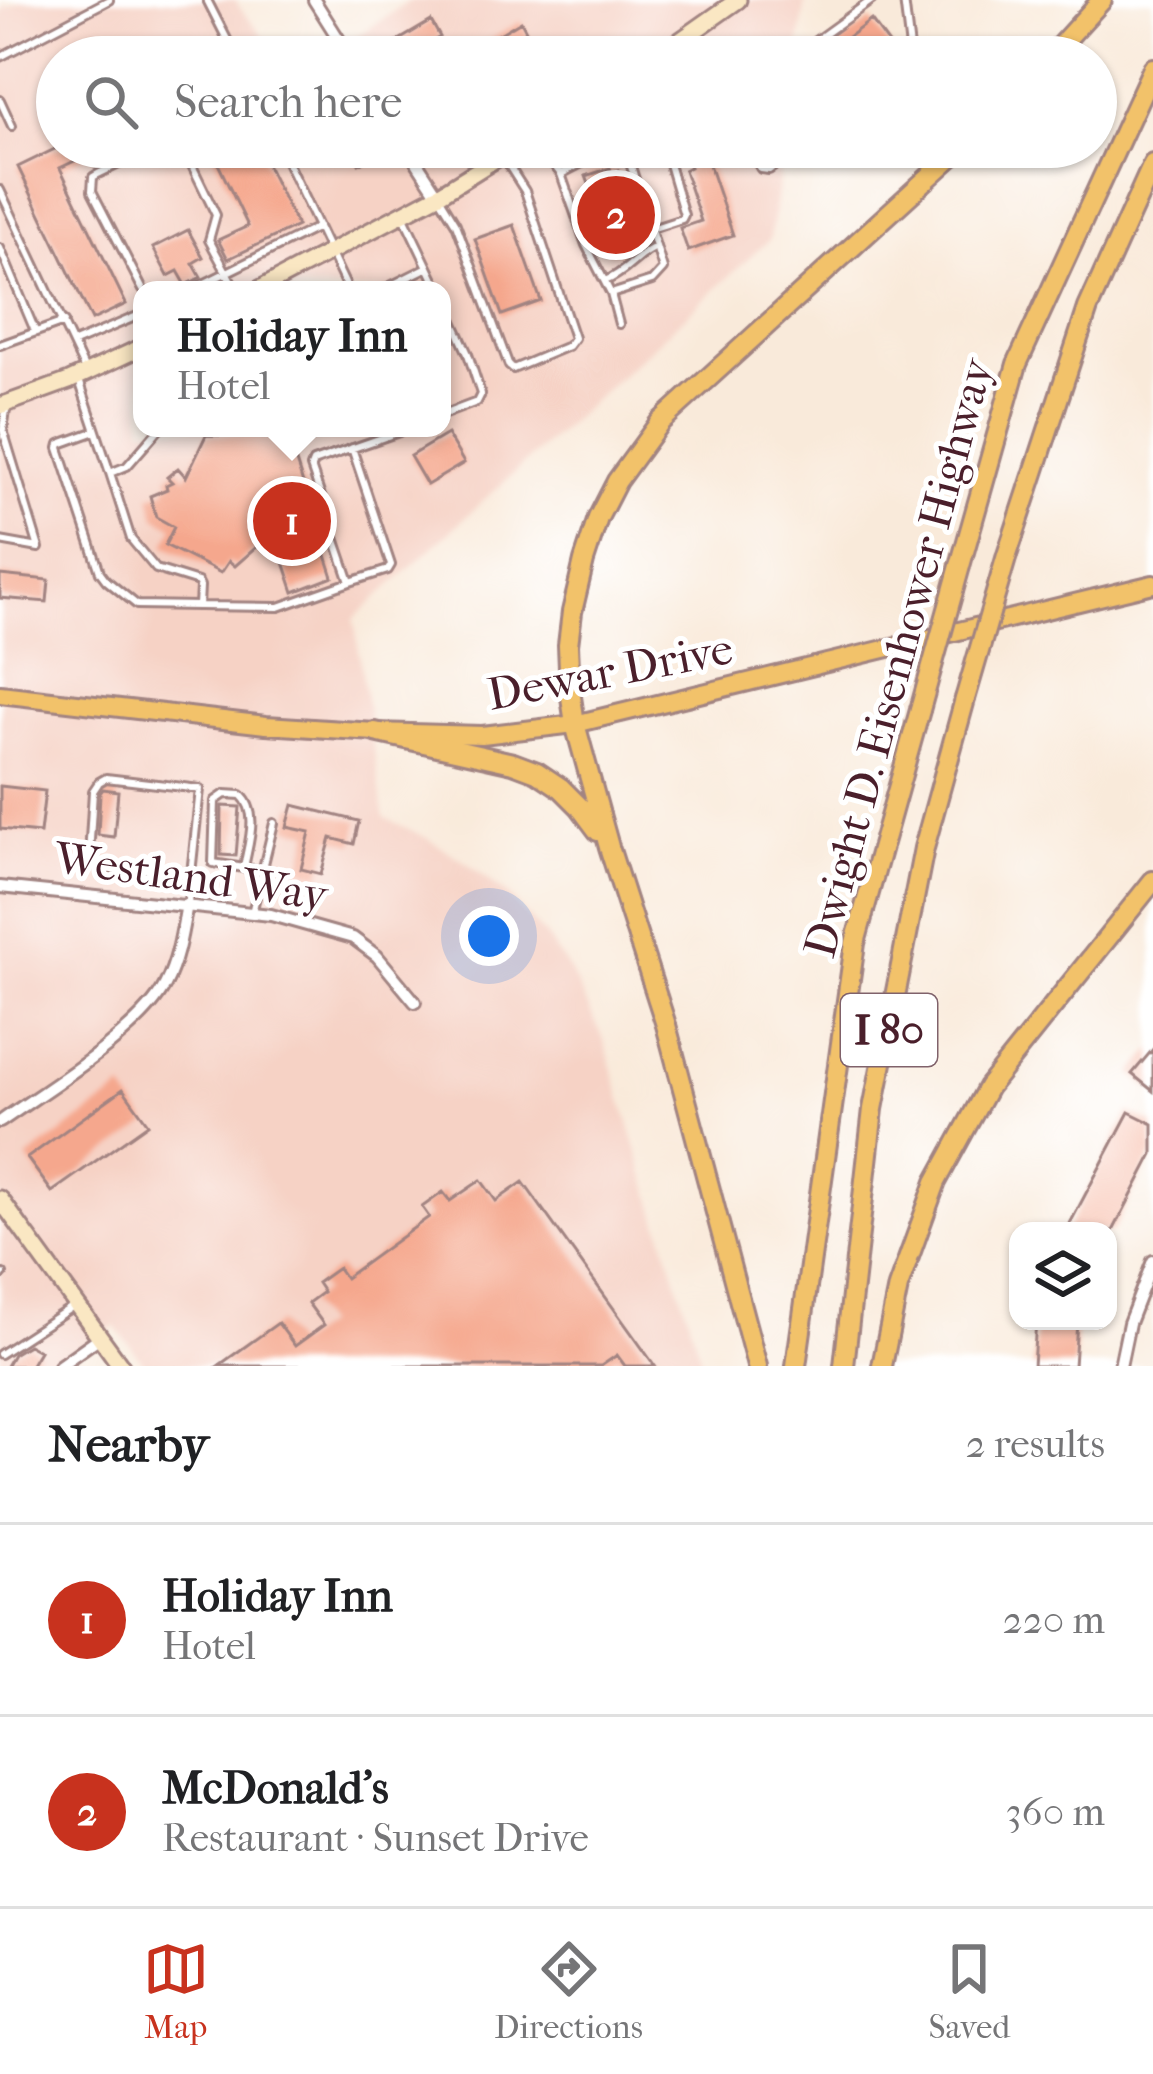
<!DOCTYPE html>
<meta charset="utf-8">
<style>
:root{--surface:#fff;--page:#f2f2f2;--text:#202124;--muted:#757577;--line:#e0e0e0;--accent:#c8321e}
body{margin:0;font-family:"IM FELL French Canon",serif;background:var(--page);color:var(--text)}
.controls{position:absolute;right:36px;bottom:36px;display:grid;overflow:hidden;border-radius:24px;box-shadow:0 3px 9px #0004}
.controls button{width:108px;height:108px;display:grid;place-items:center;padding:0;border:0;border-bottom:3px solid var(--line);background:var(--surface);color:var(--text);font:60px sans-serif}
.you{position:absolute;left:489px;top:936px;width:42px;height:42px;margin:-30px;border:9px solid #fff;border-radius:50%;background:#1a73e8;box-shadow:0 0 0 18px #1a73e833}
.badge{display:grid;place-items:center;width:78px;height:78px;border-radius:50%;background:var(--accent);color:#fff;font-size:39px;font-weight:700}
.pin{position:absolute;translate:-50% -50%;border:6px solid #fff;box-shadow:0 3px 12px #0006}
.popup{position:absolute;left:133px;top:281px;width:318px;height:156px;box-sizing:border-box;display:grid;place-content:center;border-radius:24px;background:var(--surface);filter:drop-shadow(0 3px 9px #0005);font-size:39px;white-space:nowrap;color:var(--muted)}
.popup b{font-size:45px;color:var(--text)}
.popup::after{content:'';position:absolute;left:50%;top:100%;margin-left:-24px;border:24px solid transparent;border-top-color:var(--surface)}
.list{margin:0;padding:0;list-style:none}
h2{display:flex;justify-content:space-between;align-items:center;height:156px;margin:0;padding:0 48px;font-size:51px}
h2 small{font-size:39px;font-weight:400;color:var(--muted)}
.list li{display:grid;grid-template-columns:78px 1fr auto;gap:36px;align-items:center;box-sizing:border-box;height:192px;padding:0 48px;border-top:3px solid var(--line)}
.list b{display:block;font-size:45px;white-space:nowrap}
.list p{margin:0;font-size:39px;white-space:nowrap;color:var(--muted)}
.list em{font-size:39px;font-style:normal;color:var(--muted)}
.icon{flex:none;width:66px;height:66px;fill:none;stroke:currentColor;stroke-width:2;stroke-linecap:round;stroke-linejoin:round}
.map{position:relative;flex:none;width:1153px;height:1366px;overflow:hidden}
.search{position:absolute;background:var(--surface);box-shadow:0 3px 9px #0004;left:36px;right:36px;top:36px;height:132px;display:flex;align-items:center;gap:30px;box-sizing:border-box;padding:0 42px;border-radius:66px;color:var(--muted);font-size:45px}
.sheet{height:540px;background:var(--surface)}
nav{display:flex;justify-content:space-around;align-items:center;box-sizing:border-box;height:168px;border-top:3px solid var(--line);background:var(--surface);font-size:33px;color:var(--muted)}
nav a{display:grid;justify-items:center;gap:6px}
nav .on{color:var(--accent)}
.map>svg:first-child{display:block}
</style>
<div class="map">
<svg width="1153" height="1366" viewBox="0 0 1153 1366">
<rect width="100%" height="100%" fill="#fff"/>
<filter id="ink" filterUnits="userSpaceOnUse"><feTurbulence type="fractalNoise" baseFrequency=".00833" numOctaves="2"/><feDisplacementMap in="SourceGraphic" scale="24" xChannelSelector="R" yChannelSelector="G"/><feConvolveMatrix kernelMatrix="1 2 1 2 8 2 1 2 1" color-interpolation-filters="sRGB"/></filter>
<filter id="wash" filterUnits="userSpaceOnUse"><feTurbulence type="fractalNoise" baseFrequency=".004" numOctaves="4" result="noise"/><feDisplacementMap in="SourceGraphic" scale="48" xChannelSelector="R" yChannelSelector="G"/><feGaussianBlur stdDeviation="2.7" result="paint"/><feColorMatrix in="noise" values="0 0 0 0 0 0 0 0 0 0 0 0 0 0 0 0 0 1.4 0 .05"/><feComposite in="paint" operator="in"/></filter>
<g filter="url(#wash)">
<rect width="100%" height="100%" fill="#f9eada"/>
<path fill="#f6d2c5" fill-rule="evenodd" d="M23,0H234L272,48L343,46L411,0H806L797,57H57V147H784L770,239L354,619L384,817L429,839L470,865L511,898L547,938L570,971L603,1037L703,1366H146L115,1326L59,1366H0V11ZM142,290H442V428H142Z"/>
<g id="blocks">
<path fill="#f5a78d" d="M871,20L891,47L878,57H821Z
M431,21L440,37L430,43L439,57H389L384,49Z
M521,21L533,44L523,50L527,57H481L476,48Z
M59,147H104L60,168L126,304L92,320L18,167Z
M210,147H258L297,226L228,259L218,240L248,226Z
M349,147H387L359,164Z
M683,147H703L733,235L688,251L680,228L701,221L684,170L690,167Z
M610,168L612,173L618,170L630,200L633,199L638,214L632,217L641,242L631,246L633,252L620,259L616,251L609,253L590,202L595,200L586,176Z
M514,225L541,301L502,315L475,239Z
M188,230L203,257L193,263L201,277L186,285L178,271L168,276L153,248Z
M248,428H318L289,440L333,577L294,592L274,532L235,566L229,561L221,573L165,545L174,527L156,517L150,496L167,489L166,485L172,482L167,477L178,468L186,477L206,435L251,436Z
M447,434L464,463L427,485L410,456Z
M0,575L49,580L47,602L0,598Z
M0,786L45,791L40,833L0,829Z
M103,789L118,791L114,837L98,835L100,793Z
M293,805L359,821L354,844L331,838L321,874L301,869L310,832L287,827Z
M222,806L240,807L236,856L221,855Z
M1153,1049V1091L1132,1074Z
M123,1089L148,1124L52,1192L27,1158Z
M1129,1112L1153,1124V1154L1113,1231H1066Z
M481,1180L496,1201L523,1182L655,1366H625L617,1355L601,1366H218L278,1323L295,1346L324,1325L308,1303L323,1292L317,1283L338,1268L345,1278L429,1217L422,1207L443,1192L450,1201Z
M1036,1321H1077L1074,1366H1033Z
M28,1345L39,1351L30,1366H6L13,1354Z"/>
</g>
</g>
<g filter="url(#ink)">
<use href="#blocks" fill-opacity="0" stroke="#a28482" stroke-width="3"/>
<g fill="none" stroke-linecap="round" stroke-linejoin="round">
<g stroke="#a28482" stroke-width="12">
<path id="lane" d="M207,0L236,57
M904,0L911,57
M0,57L109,0
M793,57L872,0
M0,100L12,126
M183,147L216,215L209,240L236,290
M280,147L348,290
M539,147L561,174L586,245L611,294L652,281L663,269L625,147
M748,147L761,169L769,170L801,147
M561,174L613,147
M0,190L85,370
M440,198L456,224L509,366L513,369L568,346L574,338L525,191L502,155
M651,229L682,219L684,215L664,147
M0,248L35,331
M428,267L439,290
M605,281C628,272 638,253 656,247
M143,290L92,191L93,177L98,174L154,147
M191,290L318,227
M382,290L428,267L404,217
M611,294L619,324
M442,297L468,354L481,394L477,402L442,415
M74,343L142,314
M0,345L64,322
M78,377L110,473L127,466L160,428
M96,431L60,444L59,448L100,572L106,580L137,605L199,606L200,586L198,582L156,569L131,539L110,473
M352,448L391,565L388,570L350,582L311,467L313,462L399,432
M0,541L39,548L3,430L6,410
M199,606L279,607L350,582
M244,868C248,844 260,813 241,795L225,794L215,801L213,863L263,871
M188,902L200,789L106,778L99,782L93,791L89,856L95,864L103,868L176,871L190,878
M252,913L274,823
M0,1276L3,1274
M0,1354L72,1307"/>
</g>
<g stroke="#a28482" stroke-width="16">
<path id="street" d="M314,0L350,57
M407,147L438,195
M0,887L271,915L353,938L377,956L415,1002
M0,1122C45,1090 140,1033 165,985C178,960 182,932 187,904
M59,1366L100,1337
M1120,1366L1129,1323L1153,1261"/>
</g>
<g stroke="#a28482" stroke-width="21">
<path id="secondary" d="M657,57L738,0
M258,290L438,195L515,147
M0,406L69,381L142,347
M0,1199L121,1366"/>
</g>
<g stroke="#a28482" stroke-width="22">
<path id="primary" d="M0,694L266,725L375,732L482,735L575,724L1153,584"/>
</g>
<g stroke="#a28482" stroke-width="24">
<path id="highway" d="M1050,57L1102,0
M1007,555L1088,308L1153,164
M960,566L1017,364L1153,68
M375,732L513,763L537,772L561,788L580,807L598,831
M757,1366L666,1025L609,847L575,724L570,690L568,645L572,612L584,561L598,518L617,481L660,422L962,147
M796,1366L855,943L920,710
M844,1366L873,1109L924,848L965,699
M882,1366L898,1287L936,1182L988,1087L1153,881"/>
</g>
<use href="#lane" stroke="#fff" stroke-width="6"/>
<use href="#street" stroke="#fff" stroke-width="10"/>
<use href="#secondary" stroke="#fae7c3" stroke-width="15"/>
<use href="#primary" stroke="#f2c26a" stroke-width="16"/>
<use href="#highway" stroke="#f2c26a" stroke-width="18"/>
<g stroke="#a28482" stroke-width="24" stroke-linecap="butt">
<path id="highway-bridge" d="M965,699L1007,555
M920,710L960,566"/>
</g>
<use href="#highway-bridge" stroke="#f2c26a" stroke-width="18"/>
</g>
</g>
<g text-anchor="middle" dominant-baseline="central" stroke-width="10" stroke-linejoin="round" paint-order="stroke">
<rect fill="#fff" stroke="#80626b" stroke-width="3" x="841" y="994" width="96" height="72" rx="9"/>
<g font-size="42" font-weight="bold" fill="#4a1f2b">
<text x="889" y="1030">I 80</text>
</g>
<g font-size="45" fill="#4a1f2b" stroke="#fff">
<text transform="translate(899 658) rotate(-75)">Dwight D. Eisenhower Highway</text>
<text transform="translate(610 672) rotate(-11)">Dewar Drive</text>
<text transform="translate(191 877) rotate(8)">Westland Way</text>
</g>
</g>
</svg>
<div class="controls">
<button><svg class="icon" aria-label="layers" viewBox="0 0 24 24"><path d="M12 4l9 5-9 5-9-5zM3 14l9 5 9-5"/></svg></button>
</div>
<div class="you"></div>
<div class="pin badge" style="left:292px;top:521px">1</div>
<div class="popup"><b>Holiday Inn</b>Hotel</div>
<div class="pin badge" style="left:616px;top:215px">2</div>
<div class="search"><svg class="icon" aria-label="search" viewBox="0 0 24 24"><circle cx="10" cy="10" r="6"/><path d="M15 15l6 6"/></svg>Search here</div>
</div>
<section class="sheet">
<h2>Nearby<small>2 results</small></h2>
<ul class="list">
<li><span class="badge">1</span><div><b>Holiday Inn</b><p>Hotel</p></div><em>220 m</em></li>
<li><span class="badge">2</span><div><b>McDonald's</b><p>Restaurant · Sunset Drive</p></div><em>360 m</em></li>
</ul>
</section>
<nav>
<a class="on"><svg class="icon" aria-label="map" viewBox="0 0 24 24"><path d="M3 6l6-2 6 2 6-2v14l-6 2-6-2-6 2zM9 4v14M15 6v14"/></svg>Map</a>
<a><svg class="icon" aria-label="directions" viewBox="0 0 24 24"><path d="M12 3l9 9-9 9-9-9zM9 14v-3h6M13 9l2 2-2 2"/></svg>Directions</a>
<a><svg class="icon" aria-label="saved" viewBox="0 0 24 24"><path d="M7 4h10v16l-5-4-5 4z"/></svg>Saved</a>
</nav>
